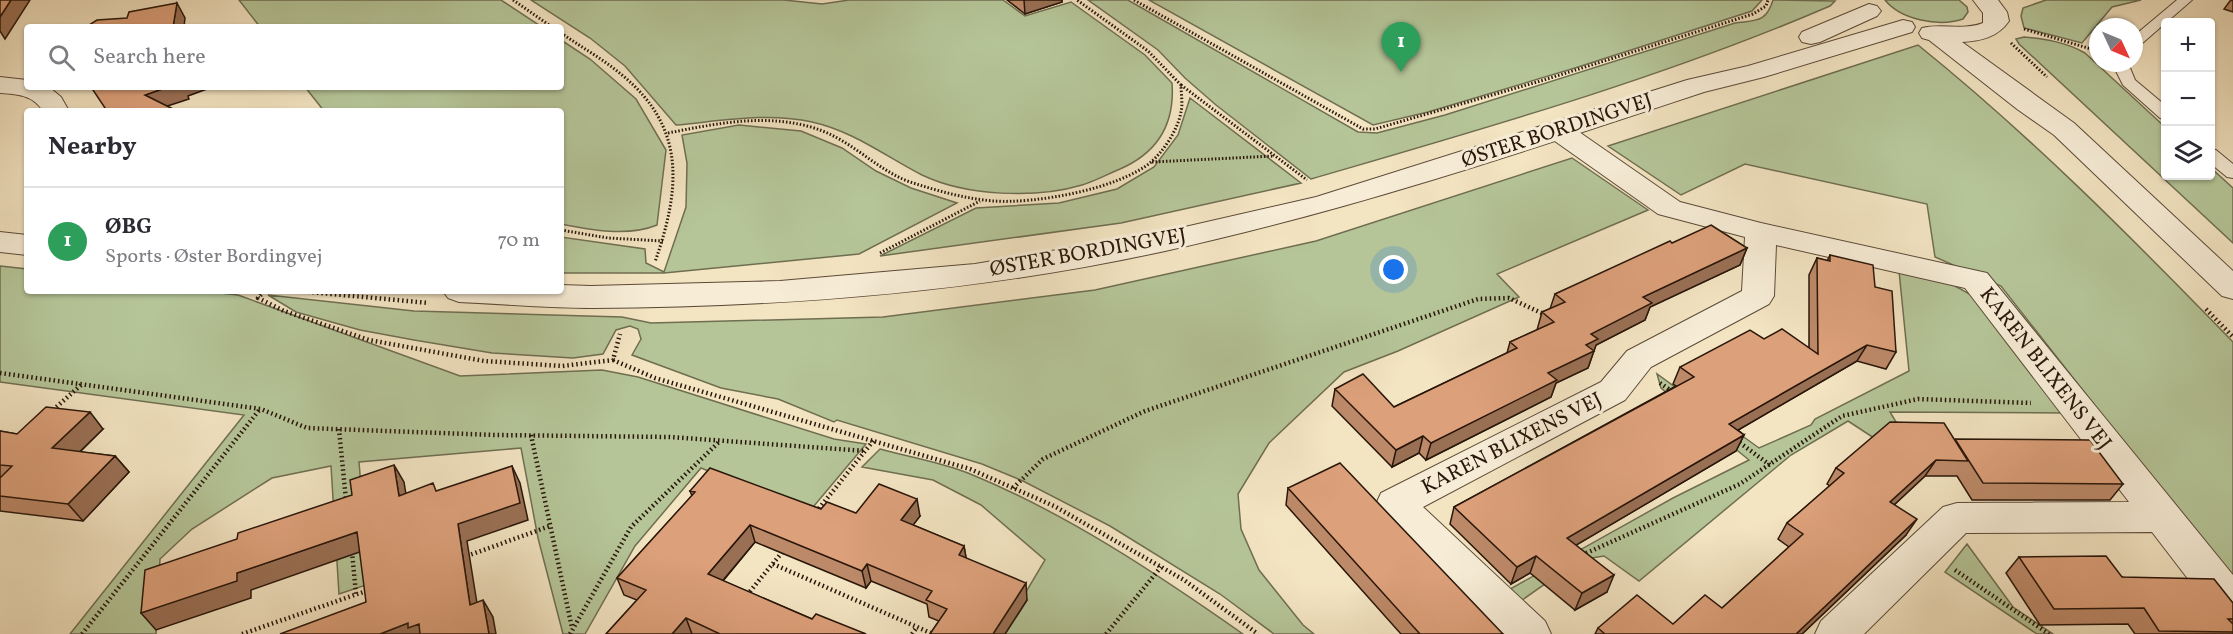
<!DOCTYPE html>
<meta charset="utf-8">
<style>
:root{--surface:#fff;--page:#f7f7f7;--text:#2b2b33;--muted:#7c7c81;--line:#e1e1e2;--accent:#d93025}
body{margin:0;font-family:Vollkorn,serif;background:var(--page);color:var(--text)}
.controls{position:absolute;right:18px;top:18px;display:grid;overflow:hidden;border-radius:6px;box-shadow:0 2px 4px #0004}
.controls button{width:54px;height:54px;display:grid;place-items:center;padding:0;border:0;border-bottom:2px solid var(--line);background:var(--surface);color:var(--text);font:30px sans-serif}
.compass{position:absolute;left:2089px;top:18px;width:54px;height:54px;border-radius:50%;background:var(--surface);box-shadow:0 2px 4px #0004;rotate:134deg}
.you{position:absolute;left:1394px;top:270px;width:21px;height:21px;margin:-15px;border:4px solid #fff;border-radius:50%;background:#1a73e8;box-shadow:0 0 0 9px #1a73e833}
.badge{display:grid;place-items:center;width:39px;height:39px;border-radius:50%;background:var(--accent);color:#fff;font-size:20px;font-weight:700}
.pin{position:absolute;translate:-50% -50px;filter:drop-shadow(0 2px 3px #0008)}
.pin::after{content:'';position:absolute;top:32px;width:21px;height:18px;background:inherit;clip-path:polygon(0 0,100% 0,50% 100%)}
.list{margin:0;padding:0;list-style:none}
h2{display:flex;justify-content:space-between;align-items:center;height:78px;margin:0;padding:0 24px;font-size:26px}
h2 small{font-size:20px;font-weight:400;color:var(--muted)}
.list li{display:grid;grid-template-columns:39px 1fr auto;gap:18px;align-items:center;box-sizing:border-box;height:108px;padding:0 24px;border-top:2px solid var(--line)}
.list b{display:block;font-size:22px;white-space:nowrap}
.list p{margin:0;font-size:20px;white-space:nowrap;color:var(--muted)}
.list em{font-size:20px;font-style:normal;color:var(--muted)}
.icon{flex:none;width:33px;height:33px;fill:none;stroke:currentColor;stroke-width:2;stroke-linecap:round;stroke-linejoin:round}
.map{position:relative;flex:none;width:2233px;height:634px;overflow:hidden}
.search{position:absolute;background:var(--surface);box-shadow:0 2px 4px #0004;left:24px;top:24px;width:540px;height:66px;display:flex;align-items:center;gap:15px;box-sizing:border-box;padding:0 21px;border-radius:6px;color:var(--muted);font-size:22px}
.panel{position:absolute;background:var(--surface);box-shadow:0 2px 4px #0004;left:24px;top:108px;width:540px;height:186px;border-radius:6px}
.map>svg:first-child{display:block}
</style>
<div class="map">
<svg width="2233" height="634" viewBox="0 0 2233 634">
<rect width="100%" height="100%" fill="#f3e4c2"/>
<filter id="stains"><feTurbulence type="fractalNoise" baseFrequency=".00333" numOctaves="4"/><feColorMatrix values="0 0 0 0 .2 0 0 0 0 .09 0 0 0 0 .02 0 0 0 .5 -.17"/></filter>
<radialGradient id="worn" r=".72"><stop offset=".6" stop-color="#630" stop-opacity="0"/><stop offset="1" stop-color="#630" stop-opacity=".3"/></radialGradient>
<path fill="#b5c598" stroke="#6f6e51" stroke-width="1.5" d="M239,0H501L542,27H260Z
M531,0H784L822,4L849,0H1003L1025,16L1071,2L1145,55L1172,83C1175,124 1157,153 1120,169C1108,174 1095,181 1082,185C1035,199 966,196 922,175C885,156 853,131 812,122C768,112 721,121 676,125L625,66L590,38Z
M1088,0H1128L1358,132L1377,133L1445,115L1735,23C1756,20 1766,23 1773,0L1835,1L1830,6C1663,78 1486,128 1311,179L1216,105L1185,78L1158,50Z
M1149,0H1762L1752,11L1575,68L1428,112L1373,125Z
M1885,0H1959L1967,7L1968,12L1963,19C1939,27 1901,20 1885,0Z
M2046,0H2141L2112,7L2082,43L2024,28L2021,16L2023,8Z
M2024,37C2045,39 2066,42 2085,53L2165,127L2166,176H2210L2211,168L2233,188V243L2019,44L2016,39Z
M561,40L590,59L636,99L666,150L657,225C628,237 591,230 561,224V111H324L305,87H561Z
M1918,45C2031,136 2132,238 2233,342V582L2001,286L1935,257L1927,204L1745,164L1681,195L1608,146Z
M1190,98L1301,183L1121,223L880,256L976,208L1059,203L1117,189L1154,167L1178,135Z
M739,125L801,131L842,148L876,171L911,188L957,203L859,254L664,273H561V237L645,249L646,263L664,272L686,207L687,163L682,135Z
M1572,158L1648,210L1497,274L1519,297L1398,351L1344,372L1269,443L1238,494L1241,529L1259,570L1303,625L1314,634H1274L1220,594L1110,526L1023,481L982,464L837,420L834,422L778,399L721,388L632,355L641,339L638,329L630,326L616,330L603,354L573,358L492,353L414,340L360,330L296,312L268,295L414,311L622,317L651,323L883,317L1095,290L1316,241Z
M0,266L27,269V291H203L238,295L460,376L602,370L638,377L834,439L866,444L798,525L784,502L701,468L635,546L585,634H563L538,538L521,448L359,462L369,584L339,594L331,466L272,478L192,529L160,559L156,634H70L244,415L0,382Z
M1899,271L1946,281L1975,297L2068,413L1890,412L1926,472L1848,421L1791,455L1639,581L1604,556L1579,560L1518,603L1503,593L1673,498L1749,460L1661,388L1657,374L1759,448L1811,425L1815,419L1909,371Z
M880,449C909,457 940,462 968,473C1066,513 1156,573 1243,634H1001L1045,560L981,505L933,480L862,467Z
M1967,544L2013,607L2053,634H2037L1945,572Z"/>
<g fill="none" stroke-linecap="round" stroke-linejoin="round">
<g stroke="#5c4a38" stroke-width="2">
<path id="service" d="M2177,0H2192L2139,46L2134,47V36Z
M2112,63H2128L2135,80L2166,106V120L2160,118L2123,85Z
M2210,149L2216,150L2233,164V178L2227,177L2210,163Z"/>
</g>
<g stroke="#5c4a38" stroke-width="2">
<path id="minor" d="M0,77L27,80V87H49L61,97L69,111H43C33,95 17,94 0,93Z
M1559,123L1569,125L1680,202L1761,223L1987,273L2233,575V624L2218,618L2152,532L1966,533L1864,634H1815L1821,621L1943,507L1957,503L2129,502L1965,288L1776,245L1774,296L1769,304L1651,367L1625,400L1423,507L1545,621L1551,634H1502L1381,515L1376,504L1381,493L1601,382L1627,351L1742,291L1745,237L1658,214L1549,137L1545,131L1549,125Z"/>
</g>
<g stroke="#5c4a38" stroke-width="2">
<path id="tertiary" d="M1973,0H1998L2007,12L2009,21C1998,37 1981,41 1962,42L2074,123L2233,271V299L2222,296L2054,135L2017,109L1929,40L1922,38L1919,33L1922,28C1942,23 1963,31 1983,23V13Z
M1869,4L1877,6L1881,11L1877,16L1820,42L1811,44L1802,42L1799,37L1802,32Z
M1903,20L1912,22L1915,27L1912,32L1764,77L1704,92C1526,151 1348,211 1165,251C978,292 784,307 593,308C549,308 504,304 459,302L448,298L443,291H561V285L591,286L780,281L975,264L1163,232L1316,197L1687,80L1748,66Z
M0,232L27,235V255L0,252Z"/>
</g>
<path stroke="#29160a" stroke-width="3" stroke-dasharray="1.5 2" stroke-linecap="butt" d="M513,0L552,27
M1134,0L1363,129H1375L1544,80L1753,14L1766,6L1768,0
M2024,29L2098,51
M561,33C581,47 603,59 622,75C687,128 680,190 655,262
M2011,43L2047,77
M1181,85L1307,180
M668,133C714,124 761,114 807,126C849,136 874,169 910,182C938,191 966,199 994,201C1035,204 1119,189 1151,162C1164,151 1178,129 1181,112C1183,104 1181,94 1181,85L1148,51L1077,0
M1152,162L1274,156
M561,230L608,238L663,241
M880,253L980,201"/>
<path stroke="#29160a" stroke-width="4.5" stroke-dasharray="1.5 3" stroke-linecap="butt" d="M264,291L258,298L284,311L369,340L484,361L562,366L613,360L620,334
M299,291L429,303
M2206,309L2233,337
M613,360L655,378L970,469L1054,506L1184,580L1258,634
M0,373L261,409L307,428L495,435L670,437L866,451
M1660,383L1673,392
M53,410L81,385
M339,429L346,500
M531,435L572,628
M1736,440L1770,465
M1013,488L1043,459L1145,411L1478,299L1509,298L1546,315
M816,512L874,440
M352,552L356,594
M1582,555L1740,484L1842,416L1918,399L2031,403
M467,556L550,526
M773,564L933,634
M1955,570L2049,634
M747,595L784,550
M82,634L260,409
M242,634L369,590
M570,634L631,527L720,441
M912,634L917,627
M1106,634L1161,567"/>
<use href="#service" fill="#f7edd7" fill-rule="evenodd"/>
<use href="#minor" fill="#f7edd7" fill-rule="evenodd"/>
<use href="#tertiary" fill="#f7edd7" fill-rule="evenodd"/>
</g>
<path fill="#bd8a69" stroke="#29160a" stroke-width="1.5" d="M1007,0H1062V2L1025,14Z
M2233,0V12L2224,9L2230,1Z
M1672,243L1747,248L1740,265L1650,307L1645,320L1596,345L1588,368L1556,383L1551,397L1426,460L1419,453L1392,467L1332,406L1335,389L1394,407L1507,353L1510,342L1537,330L1542,312L1550,309L1555,294Z
M1830,255L1875,287L1896,352L1886,369L1857,361L1738,430L1744,435L1736,451L1576,545L1607,592L1575,610L1530,573L1511,584L1450,524L1454,507L1676,386L1673,384L1680,367L1764,339L1809,348V275L1817,258L1827,261Z
M103,429L80,452L115,456L129,472L83,521L0,511V431L17,434Z
M1954,440L2123,484L2110,500H1972L1957,476H1925L1894,505L1906,535L1802,634H1595L1598,628L1673,624L1722,608L1789,547L1778,539L1787,523L1830,486L1827,484L1836,468Z
M1288,488L1503,634H1401L1286,505Z
M690,491L856,513L920,516L913,525L964,546L966,558L1027,600L1005,634H930L939,621L929,617L927,604L871,581L866,588L755,542L723,581L812,619L866,634H606L637,600L624,595L617,578L692,496Z
M2019,557L2122,577L2233,603V634H2135L2128,624L2040,625L2006,573Z"/>
<path fill="#9a7055" stroke="#29160a" stroke-width="1.5" d="M11,0H30L5,39L0,31V17Z
M1024,0H1062V2L1025,14Z
M177,3L185,18L184,27H173Z
M168,87H206L207,89L188,96L189,99L155,110L145,95Z
M1747,248L1740,265L1650,307L1645,320L1596,345L1588,368L1556,383L1551,397L1426,460L1431,443L1548,373L1591,334L1643,297Z
M1867,345L1857,361L1721,440L1729,424Z
M90,412L103,429L66,465L52,448Z
M1744,435L1736,451L1561,554L1567,538Z
M1423,436L1419,453L1392,467L1396,450Z
M115,456L129,472L83,521L68,504Z
M1936,460L1925,476L1880,518L1890,502Z
M394,465L404,482L409,513L399,496Z
M512,466L520,483L528,520L467,541L480,622L470,605L458,524Z
M917,499L920,516L904,537L901,520Z
M1917,519L1906,535L1802,634H1796Z
M750,525L755,542L714,591L708,574Z
M357,532L368,549L251,590V598L156,630L141,613L237,573Z
M964,546L967,563L959,555Z
M1536,556L1530,573L1511,584L1517,567Z
M867,564L871,581L866,588L862,571Z
M1614,575L1607,592L1575,610L1582,593Z
M1026,583L1027,600L1005,634H993Z
M483,600L493,617L496,634H489Z
M686,618L692,634H672Z
M408,623L419,624L426,634H380Z"/>
<path fill="#dca07a" stroke="#29160a" stroke-width="1.5" d="M0,0H11L0,17Z
M177,3L173,27H86L97,20L127,18L129,12Z
M91,87H168L145,95L177,111H107Z
M1711,225L1747,248L1643,297L1652,303L1591,334L1598,339L1586,345L1594,351L1548,373L1557,380L1431,443L1423,436L1396,450L1335,389L1363,374L1394,407L1517,348L1510,342L1554,322L1542,312L1565,302L1555,294L1670,241L1672,243Z
M1830,255L1873,265L1875,287L1892,291L1896,352L1867,345L1729,424L1744,435L1567,538L1614,575L1582,593L1536,556L1517,567L1454,507L1694,377L1680,367L1750,330L1764,339L1782,329L1818,354L1817,258L1830,261Z
M46,407L90,412L52,448L115,456L68,504L0,496V478L12,466L0,465V431L17,434Z
M1890,422L1944,423L1968,461L1936,460L1890,502L1917,519L1796,634H1605L1598,628L1637,595L1673,624L1705,595L1722,608L1803,534L1787,523L1844,473L1836,468Z
M1955,439L2090,440L2123,484L1983,483Z
M1340,463L1503,634H1420L1288,488Z
M394,465L399,496L433,483L436,491L512,466L520,503L458,524L470,605L483,600L489,634H420L419,624L408,628V623L380,634H280L366,602L357,532L237,573V581L141,613L145,570L237,539L238,533L352,495L350,480Z
M710,468L821,509L827,502L856,513L879,484L917,499L901,520L964,546L959,555L1026,583L993,634H930L947,609L926,600L932,591L867,564L862,571L750,525L708,574L812,619L816,614L866,634H720L686,618L672,634H606L646,590L617,578L695,492L690,491Z
M2106,556L2122,577L2214,579L2233,603V619H2228L2233,624V632L2159,631L2144,608L2054,609L2019,557Z"/>
<g text-anchor="middle" dominant-baseline="central" stroke-width="6" stroke-linejoin="round" paint-order="stroke">
<g font-size="21" fill="#29160a" stroke="#f7edd7">
<text transform="translate(1557 131) rotate(-18)">ØSTER BORDINGVEJ</text>
<text transform="translate(1088 253) rotate(-10)">ØSTER BORDINGVEJ</text>
<text transform="translate(2045 369) rotate(52)">KAREN BLIXENS VEJ</text>
<text transform="translate(1512 444) rotate(-27)">KAREN BLIXENS VEJ</text>
</g>
</g>
<rect width="100%" height="100%" filter="url(#stains)"/>
<rect width="100%" height="100%" fill="url(#worn)"/>
</svg>
<div class="controls">
<button>+</button>
<button>−</button>
<button><svg class="icon" aria-label="layers" viewBox="0 0 24 24"><path d="M12 4l9 5-9 5-9-5zM3 14l9 5 9-5"/></svg></button>
</div>
<svg class="compass" viewBox="-18 -18 36 36"><path d="M0-13l5 13h-10z" fill="#e53935"/><path d="M0 13l5-13h-10z" fill="#7c7c81"/></svg>
<div class="you"></div>
<div class="pin badge" style="left:1401px;top:72px;background:#2e9e5b">1</div>
<div class="search"><svg class="icon" aria-label="search" viewBox="0 0 24 24"><circle cx="10" cy="10" r="6"/><path d="M15 15l6 6"/></svg>Search here</div>
<section class="panel">
<h2>Nearby<small></small></h2>
<ul class="list">
<li><span class="badge" style="background:#2e9e5b">1</span><div><b>ØBG</b><p>Sports · Øster Bordingvej</p></div><em>70 m</em></li>
</ul>
</section>
</div>
